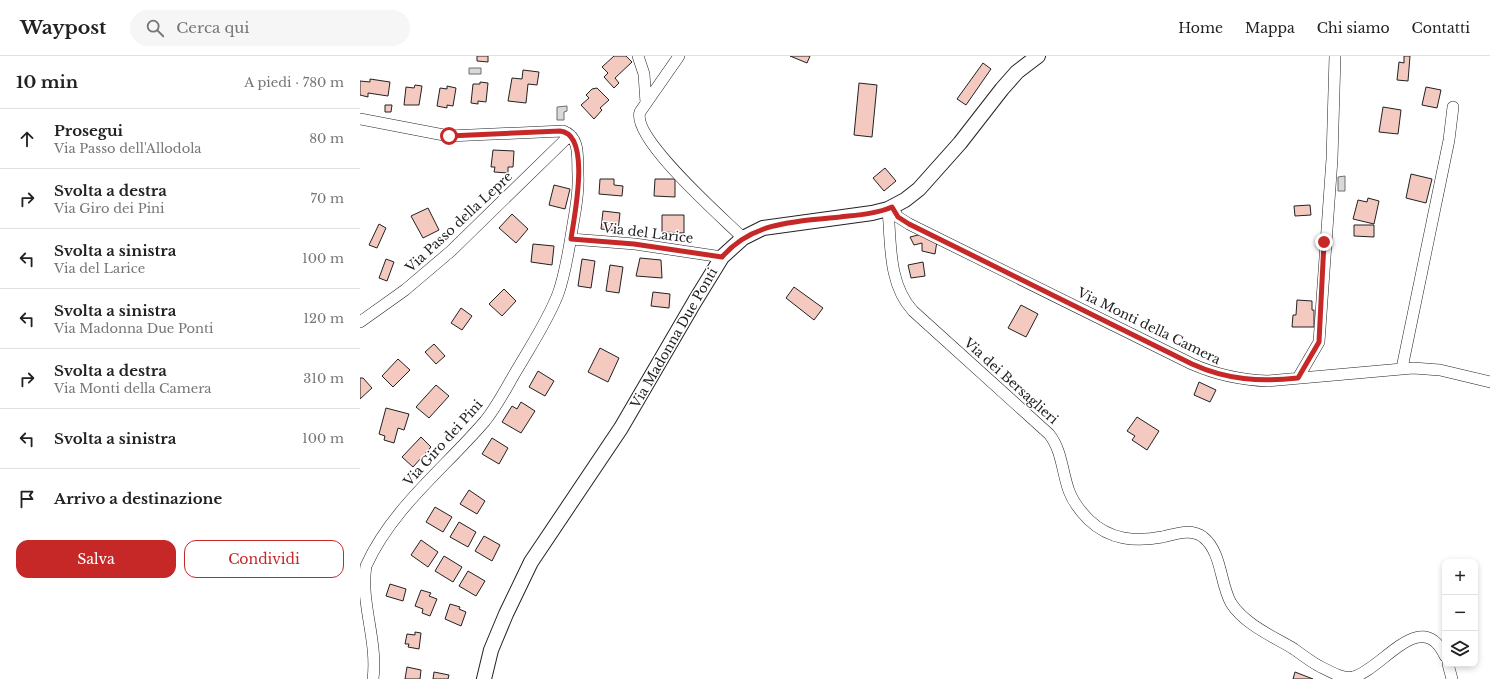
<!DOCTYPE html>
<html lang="it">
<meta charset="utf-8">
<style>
:root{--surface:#fff;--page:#f6f6f6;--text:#222;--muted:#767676;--line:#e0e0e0;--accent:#c62828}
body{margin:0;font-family:"Libre Baskerville",serif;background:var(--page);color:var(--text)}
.controls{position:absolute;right:12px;bottom:12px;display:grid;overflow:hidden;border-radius:8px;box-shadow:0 2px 6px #0003}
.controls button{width:36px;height:36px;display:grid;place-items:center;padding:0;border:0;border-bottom:1px solid var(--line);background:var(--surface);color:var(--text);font:20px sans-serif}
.stop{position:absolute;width:12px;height:12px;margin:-9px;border:3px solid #c62828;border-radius:50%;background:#fff}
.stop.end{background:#c62828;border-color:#fff;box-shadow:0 1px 4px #0008}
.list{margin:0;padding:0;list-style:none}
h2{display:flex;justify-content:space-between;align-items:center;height:52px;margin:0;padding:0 16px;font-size:17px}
h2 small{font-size:13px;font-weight:400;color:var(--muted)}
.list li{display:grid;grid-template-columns:26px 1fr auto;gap:12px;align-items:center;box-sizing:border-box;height:60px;padding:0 16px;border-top:1px solid var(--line)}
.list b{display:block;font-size:15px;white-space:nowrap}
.list p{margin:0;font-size:13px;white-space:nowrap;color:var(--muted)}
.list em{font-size:13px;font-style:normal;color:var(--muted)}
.actions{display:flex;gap:8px;padding:12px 16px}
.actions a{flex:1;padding:9px 0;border:1px solid var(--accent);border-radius:12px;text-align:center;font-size:14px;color:var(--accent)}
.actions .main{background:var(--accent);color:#fff}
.icon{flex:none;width:22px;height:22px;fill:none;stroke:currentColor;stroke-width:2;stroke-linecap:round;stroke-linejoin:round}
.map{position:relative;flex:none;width:1130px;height:623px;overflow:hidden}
header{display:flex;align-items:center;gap:24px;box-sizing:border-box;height:56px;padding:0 20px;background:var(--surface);border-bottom:1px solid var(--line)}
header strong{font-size:19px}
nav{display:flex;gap:22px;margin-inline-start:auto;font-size:14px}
.search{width:280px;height:36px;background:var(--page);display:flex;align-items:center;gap:10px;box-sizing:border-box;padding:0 14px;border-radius:22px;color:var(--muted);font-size:15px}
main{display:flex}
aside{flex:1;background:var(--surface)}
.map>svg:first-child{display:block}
</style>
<header>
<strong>Waypost</strong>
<div class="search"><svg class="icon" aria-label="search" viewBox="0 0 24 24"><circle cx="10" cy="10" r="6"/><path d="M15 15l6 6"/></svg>Cerca qui</div>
<nav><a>Home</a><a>Mappa</a><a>Chi siamo</a><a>Contatti</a></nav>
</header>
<main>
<aside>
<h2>10 min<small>A piedi · 780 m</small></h2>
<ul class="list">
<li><svg class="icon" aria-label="ahead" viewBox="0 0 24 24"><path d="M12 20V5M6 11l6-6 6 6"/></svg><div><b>Prosegui</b><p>Via Passo dell'Allodola</p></div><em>80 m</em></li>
<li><svg class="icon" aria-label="right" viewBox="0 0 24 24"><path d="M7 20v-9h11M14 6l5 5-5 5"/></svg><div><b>Svolta a destra</b><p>Via Giro dei Pini</p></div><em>70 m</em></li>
<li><svg class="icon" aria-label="left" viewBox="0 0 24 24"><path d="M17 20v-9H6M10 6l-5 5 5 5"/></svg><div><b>Svolta a sinistra</b><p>Via del Larice</p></div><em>100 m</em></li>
<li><svg class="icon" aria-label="left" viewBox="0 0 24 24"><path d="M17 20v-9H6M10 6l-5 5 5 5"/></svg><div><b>Svolta a sinistra</b><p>Via Madonna Due Ponti</p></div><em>120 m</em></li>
<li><svg class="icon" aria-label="right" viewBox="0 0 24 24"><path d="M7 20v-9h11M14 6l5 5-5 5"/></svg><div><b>Svolta a destra</b><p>Via Monti della Camera</p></div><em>310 m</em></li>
<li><svg class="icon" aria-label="left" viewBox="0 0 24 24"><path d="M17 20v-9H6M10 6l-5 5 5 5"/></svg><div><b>Svolta a sinistra</b></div><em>100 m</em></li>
<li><svg class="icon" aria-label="arrive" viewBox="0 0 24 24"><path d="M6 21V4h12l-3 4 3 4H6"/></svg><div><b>Arrivo a destinazione</b></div></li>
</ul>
<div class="actions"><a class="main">Salva</a><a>Condividi</a></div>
</aside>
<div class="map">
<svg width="1130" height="623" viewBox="0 0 1130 623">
<rect width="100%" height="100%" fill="#fff"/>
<path fill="#d9d9d9" stroke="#6f6f6f" d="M109,12H121V18H109Z
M207,50V55L204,56V64H197V51Z
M985,120V135H978V121Z"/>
<path fill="#f3c9c0" stroke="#222" d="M117,0H128V6L117,5Z
M254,0H266L272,6L255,22L259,27L254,32L244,21L248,17L242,11Z
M430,0H450L447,7Z
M1044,0H1050L1048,25L1037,24L1039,6L1044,7Z
M623,7L631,13L606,49L597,43Z
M163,14L179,16L177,29L168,28L166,47L148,45L152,22L162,23Z
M10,23L30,26L28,40L8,37V41L0,39V25L10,26Z
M120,26L128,27L126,46L118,45V48L111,47L113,28H120Z
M499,27L517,29L512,81L494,79Z
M55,29L62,30L59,49H44L46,31L54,32Z
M87,30L96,32L93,50L87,49V52L77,50L80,32L87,33Z
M1066,31L1081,34L1077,52L1062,49Z
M237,32L249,44L240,52L242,54L234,63L221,49L229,42L226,39L232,33Z
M25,49H32L31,56H25Z
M1023,51L1041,54L1038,78L1019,76Z
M133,94L154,95L153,111H148V117L134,116L135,111H131Z
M525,112L536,125L524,135L513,122Z
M1051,118L1072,123L1066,147L1046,142Z
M240,123H254V129L263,130L262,140L239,138Z
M295,123H315V141L294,140Z
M194,129L210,133L205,153L189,149Z
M1008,142L1019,145L1014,168L993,163L998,144L1007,146Z
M950,149L951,159L935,160L934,150Z
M68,152L79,174L63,182L51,160Z
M243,155L260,157L258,175L241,173Z
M152,158L168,173L156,187L139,172Z
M302,159H324V177L302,176Z
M19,168L26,172L17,192L9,189Z
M994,169H1014V181L994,180Z
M562,178L577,185L575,198L562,195V187L554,189L550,181Z
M173,188L194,190L192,209L171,206Z
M280,202L301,204L302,222L276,220Z
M26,203L34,206L27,225L19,222Z
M222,203L235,205L231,232L218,230Z
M563,206L565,220L551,222L548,209Z
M250,209L263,211L259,237L246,235Z
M434,231L463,252L454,264L426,242Z
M144,233L156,245L142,260L129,248Z
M293,236L310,238L309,252L291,250Z
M937,244L952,245V254H954V271H932L933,259H936Z
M661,249L678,258L666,281L648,272Z
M101,252L112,260L102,274L91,267Z
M74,288L85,300L76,308L65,296Z
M240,292L259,302L248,326L228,316Z
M38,303L50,314L33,331L22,320Z
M178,315L194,325L185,340L169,331Z
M0,322H3L12,332L0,343Z
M839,326L856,334L850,346L834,339Z
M76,329L89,340L69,362L56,351Z
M161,346L175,355L161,377L142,366L152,350L157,353Z
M26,352L49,358L44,374L38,372L34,387L24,384L25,380L19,378Z
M777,361L799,375L787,394L772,384L775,380L767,375Z
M61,381L71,391L53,411L42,401Z
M132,382L148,392L139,408L122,398Z
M109,434L125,445L117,458L100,448Z
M75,451L92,461L83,476L66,466Z
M99,466L116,476L108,491L90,481Z
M124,480L140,489L132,505L115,495Z
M61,484L78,496L68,511L51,499Z
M84,500L102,511L93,526L75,515Z
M108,515L125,525L116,540L99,530Z
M30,528L46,533L43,545L26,540Z
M61,534L71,537L69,540L77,543L70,560L62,557L63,553L55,550Z
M90,548L100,551L99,553L106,556L101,570L85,563Z
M55,576L61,577L59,593L48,591L49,588H45L47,578L55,579Z
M47,611L61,614L60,623H45Z
M74,616L89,619L88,623H73Z
M935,616L953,623H933Z"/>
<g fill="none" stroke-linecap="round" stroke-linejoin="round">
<g stroke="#222" stroke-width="12">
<path id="minor" d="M278,0L284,18L286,47
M319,0L280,56C271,82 363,162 383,182
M0,63L89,80L203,75C221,81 217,103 218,119C219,135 216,152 213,168C209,192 206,216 198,238C188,264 172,288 158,312C147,330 138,349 125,365C85,412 32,452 6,510C0,546 18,585 13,623
M532,151L538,161L549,168L832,308C857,319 880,324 908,325L1053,312L1080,314L1130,326
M528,153C531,187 528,228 553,255L689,378C702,394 702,416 709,435C713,446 721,456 729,464C750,484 775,486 802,481C816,478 831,472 843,481C862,496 860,528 871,547C884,568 914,581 934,593C942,599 950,605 959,610C969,615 982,623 993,621C1021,615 1061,549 1085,600
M211,183L275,188L362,201
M0,266L45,234L91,195L210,79
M1042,312L1089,84L1093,51
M938,322L959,286L972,103L975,0
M1088,608L1092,623"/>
</g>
<g stroke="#222" stroke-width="16">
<path id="major" d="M124,623L131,594L146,558L171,506L261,372L335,245L362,201L383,182L403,172L512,157L528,153L545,144L559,133L600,87L642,33L657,16L678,0"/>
</g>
<use href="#minor" stroke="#fff" stroke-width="11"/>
<use href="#major" stroke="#fff" stroke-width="14"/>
</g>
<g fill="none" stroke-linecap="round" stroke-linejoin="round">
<path stroke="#c62828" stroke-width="5" d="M89,80L200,75C232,78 214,161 211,183L274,188L362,201C392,166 436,165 480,161C497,159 516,158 532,151L538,161L549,168L832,308C867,324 900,326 938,322L959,286L964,186"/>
</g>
<g text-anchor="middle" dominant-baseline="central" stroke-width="3" stroke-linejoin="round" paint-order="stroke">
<g font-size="13" fill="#222" stroke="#fff">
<text transform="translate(99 166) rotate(-43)">Via Passo della Lepre</text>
<text transform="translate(288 177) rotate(7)">Via del Larice</text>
<text transform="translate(789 270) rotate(26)">Via Monti della Camera</text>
<text transform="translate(314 282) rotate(-60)">Via Madonna Due Ponti</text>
<text transform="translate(651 325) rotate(42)">Via dei Bersaglieri</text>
<text transform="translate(83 387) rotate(-48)">Via Giro dei Pini</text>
</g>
</g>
</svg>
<div class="controls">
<button>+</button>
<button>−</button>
<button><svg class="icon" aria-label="layers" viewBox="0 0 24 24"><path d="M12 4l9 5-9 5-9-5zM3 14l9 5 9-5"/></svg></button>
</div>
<div class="stop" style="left:89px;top:80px"></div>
<div class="stop end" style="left:964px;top:186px"></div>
</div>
</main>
